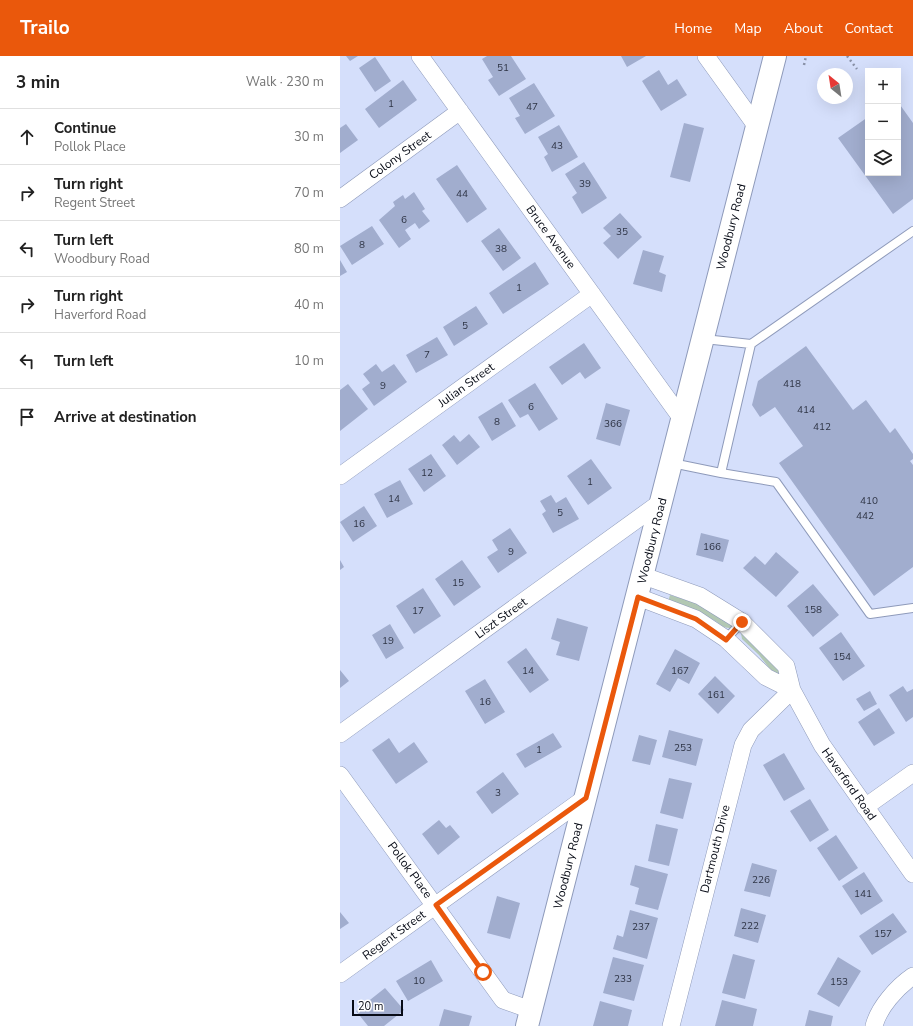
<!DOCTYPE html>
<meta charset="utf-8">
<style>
:root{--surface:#fff;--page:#f6f6f6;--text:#222;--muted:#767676;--line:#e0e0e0;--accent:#ea580c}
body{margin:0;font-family:"Nunito Sans",sans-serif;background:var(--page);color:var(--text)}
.controls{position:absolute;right:12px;top:12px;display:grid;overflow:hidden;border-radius:0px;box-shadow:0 4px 16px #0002}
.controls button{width:36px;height:36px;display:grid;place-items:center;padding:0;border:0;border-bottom:1px solid var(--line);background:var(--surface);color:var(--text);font:20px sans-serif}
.compass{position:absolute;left:477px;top:12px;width:36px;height:36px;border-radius:50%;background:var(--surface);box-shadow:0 4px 16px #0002;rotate:330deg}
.scale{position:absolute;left:12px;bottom:10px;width:51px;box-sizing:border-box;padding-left:4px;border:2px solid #080c17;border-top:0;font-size:11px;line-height:14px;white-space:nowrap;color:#080c17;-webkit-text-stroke:3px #fff;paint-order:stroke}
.stop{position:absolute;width:12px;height:12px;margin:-9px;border:3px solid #ea580c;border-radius:50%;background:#fff}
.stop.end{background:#ea580c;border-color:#fff;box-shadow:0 1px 4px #0008}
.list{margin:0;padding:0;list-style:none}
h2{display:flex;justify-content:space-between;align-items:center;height:52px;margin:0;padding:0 16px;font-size:17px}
h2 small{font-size:13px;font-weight:400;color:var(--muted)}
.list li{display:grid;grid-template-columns:26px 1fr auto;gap:12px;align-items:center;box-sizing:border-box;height:56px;padding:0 16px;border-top:1px solid var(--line)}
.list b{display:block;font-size:15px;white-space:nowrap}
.list p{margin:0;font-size:13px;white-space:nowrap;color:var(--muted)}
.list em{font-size:13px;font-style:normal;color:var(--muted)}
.icon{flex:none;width:22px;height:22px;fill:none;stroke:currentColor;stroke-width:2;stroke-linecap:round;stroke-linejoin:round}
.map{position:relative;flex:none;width:573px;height:970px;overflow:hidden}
header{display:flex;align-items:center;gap:24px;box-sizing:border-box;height:56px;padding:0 20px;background:var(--accent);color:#fff}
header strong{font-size:19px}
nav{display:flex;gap:22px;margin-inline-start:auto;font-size:14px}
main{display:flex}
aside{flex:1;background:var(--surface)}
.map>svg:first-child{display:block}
</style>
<header>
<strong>Trailo</strong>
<nav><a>Home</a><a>Map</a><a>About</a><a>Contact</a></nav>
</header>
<main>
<aside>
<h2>3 min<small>Walk · 230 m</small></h2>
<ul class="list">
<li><svg class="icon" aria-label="ahead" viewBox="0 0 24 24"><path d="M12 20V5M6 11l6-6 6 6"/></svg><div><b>Continue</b><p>Pollok Place</p></div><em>30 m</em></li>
<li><svg class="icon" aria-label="right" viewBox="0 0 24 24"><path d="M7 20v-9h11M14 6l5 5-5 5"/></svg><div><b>Turn right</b><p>Regent Street</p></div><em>70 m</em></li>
<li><svg class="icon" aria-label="left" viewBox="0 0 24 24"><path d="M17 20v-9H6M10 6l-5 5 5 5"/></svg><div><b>Turn left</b><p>Woodbury Road</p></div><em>80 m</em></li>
<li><svg class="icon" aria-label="right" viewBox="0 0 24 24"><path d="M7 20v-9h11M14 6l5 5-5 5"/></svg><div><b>Turn right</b><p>Haverford Road</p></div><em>40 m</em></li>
<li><svg class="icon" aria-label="left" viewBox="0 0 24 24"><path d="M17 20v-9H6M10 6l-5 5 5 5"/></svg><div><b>Turn left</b></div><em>10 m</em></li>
<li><svg class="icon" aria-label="arrive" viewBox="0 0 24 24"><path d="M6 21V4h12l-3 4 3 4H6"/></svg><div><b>Arrive at destination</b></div></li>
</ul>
</aside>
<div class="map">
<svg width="573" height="970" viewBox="0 0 573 970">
<rect width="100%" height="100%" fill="#d5dffb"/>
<path fill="#b2c8b3" d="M330,539L356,547L391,567V572C383,573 378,566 372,563C358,555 343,551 328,546Z
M401,577L440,612V618L433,617L419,599L402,583Z"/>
<path fill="#a1adce" d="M6,0H18L10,5Z
M147,0H171L186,23L159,40L148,24L153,21L142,3Z
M281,0H306L287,11Z
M35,1L51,25L35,36L19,12Z
M319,14L328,29L337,23L347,39L321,55L302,25Z
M63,24L77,44L39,72L25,53Z
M194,27L215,60L185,78L175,62L180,60L169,42Z
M558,46L573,67V143L553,158L498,82L528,61V117H558Z
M344,67L364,72L350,126L330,121Z
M6,68L18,84L0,97V72Z
M219,69L238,101L212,116L204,101L208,98L198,81Z
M244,106L267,142L242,158L232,141L237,137L225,118Z
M117,109L147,153L127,167L96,123Z
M74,136L85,153L82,155L90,165L79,173L75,167L65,174L71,183L59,192L39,164L55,150L53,146L63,139L65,143Z
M280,157L302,181L278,203L263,187L271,180L263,172Z
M32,170L44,188L12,209L0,190Z
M159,172L181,202L163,215L141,185Z
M303,194L324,200L319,216L326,219L322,236L293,228Z
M0,204L7,216L0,220Z
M195,206L209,228L163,258L149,237Z
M136,250L148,268L114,290L103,271Z
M97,281L108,299L76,317L66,299Z
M244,287L261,312L245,323L240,316L222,329L209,311Z
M466,290L513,354L526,344L550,377L555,372L573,398V403L570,405L573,409V511L534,540L439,407L463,390L435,351L420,361L412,349L418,325Z
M36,308L42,316L54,308L67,326L34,350L22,333L30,327L23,318Z
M195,327L218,363L199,375L188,358L180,362L168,344Z
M8,328L28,353L0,375V334Z
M162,346L176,370L152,385L138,361Z
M266,347L290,354L280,390L256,383Z
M129,378L140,391L117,409L102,389L114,379L120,386Z
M91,398L106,420L84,436L68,413Z
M251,403L272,432L248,449L227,420Z
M60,424L73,448L47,462L34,438Z
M211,439L216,447L226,441L239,463L213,477L202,458L206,455L200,445Z
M24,450L37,470L13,486L0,466Z
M170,472L187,497L158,517L147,501L158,494L152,484Z
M361,477L389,484L383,506L356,499Z
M436,496L459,516L436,541L403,512L415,500L425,509Z
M0,504L4,511L0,514Z
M122,504L141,531L114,550L95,523Z
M473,528L499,559L473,581L447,550Z
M83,532L101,560L74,578L56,550Z
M217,562L248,571L239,605L216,599L220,586L211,583Z
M50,568L64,592L46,603L32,579Z
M501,576L525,610L503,625L479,592Z
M186,592L209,624L190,637L167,606Z
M335,593L360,607L349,628L338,622L330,636L316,628Z
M0,614L9,625L0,632Z
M375,620L395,640L378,658L358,638Z
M145,623L165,656L145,668L125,635Z
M563,630L567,636L573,633V661L566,666L549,639Z
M530,635L537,648L524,655L516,643Z
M539,652L555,677L534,690L518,666Z
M329,674L363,683L356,710L322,701Z
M213,677L222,691L185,712L176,698Z
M299,679L317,684L310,709L292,705Z
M49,682L59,697L74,686L88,706L56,728L32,694Z
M444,697L465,733L444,745L423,709Z
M163,716L179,738L152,758L136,736Z
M329,722L352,727L343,763L320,757Z
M470,743L489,774L470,786L450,755Z
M99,764L106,772L110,769L120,781L98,799L82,778Z
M316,768L338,773L329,810L308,805Z
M496,779L518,812L499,825L477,792Z
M412,807L437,814L430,841L404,835Z
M295,809L328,818L318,854L295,848L299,832L290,829Z
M524,816L543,845L521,859L502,830Z
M157,840L180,847L170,883L147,877Z
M401,852L426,859L418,887L394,880Z
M290,854L318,862L307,903L273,893L277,879L283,881Z
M0,856L9,867L0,873Z
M553,857L567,876L532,899L519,880Z
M393,898L415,904L405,943L382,937Z
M273,901L304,909L294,945L263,937Z
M498,901L521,915L499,951L477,938Z
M91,904L103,925L68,945L56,925Z
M45,932L64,954L44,970H28L16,955Z
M382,944L417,953L413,970H375Z
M260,945L292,954L288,970H253Z
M104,953L132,960L129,970H99Z
M469,954L493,960L491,970H465Z"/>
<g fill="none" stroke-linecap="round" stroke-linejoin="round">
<g stroke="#8e9aba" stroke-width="10">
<path id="lane" d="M364,283L411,288L573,175
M332,407L381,417L411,288
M381,417L436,426L530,558L573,552
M386,583L402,566"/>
</g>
<g stroke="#8e9aba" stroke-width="18">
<path id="street" d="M80,0L342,363
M366,0L417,71
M0,143L120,55
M0,420L252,238
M304,520L360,540L402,566L446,610L452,634L482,689L573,818
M298,541L356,563L386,583L426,621L452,634
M0,678L321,446
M0,719L163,944L191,954
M525,751L573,717
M0,918L245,742
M331,970L403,689L411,674L452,634
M534,970C539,951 557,931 573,920"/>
</g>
<g stroke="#8e9aba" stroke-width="24">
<path id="secondary" d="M187,970L435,0"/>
</g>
<path stroke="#8991a7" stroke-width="2.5" stroke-dasharray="2 3" stroke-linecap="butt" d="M507,0L517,13
M464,9L466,0"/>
<use href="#lane" stroke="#fff" stroke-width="8"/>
<use href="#street" stroke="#fff" stroke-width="17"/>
<use href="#secondary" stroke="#fff" stroke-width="22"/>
</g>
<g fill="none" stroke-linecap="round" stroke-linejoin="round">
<path stroke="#ea580c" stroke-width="5" d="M143,916L96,849L246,742L298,541L356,563L386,584L402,566"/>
</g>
<g text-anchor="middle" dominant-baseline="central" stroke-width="3.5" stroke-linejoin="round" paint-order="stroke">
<g font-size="10" fill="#2e3445">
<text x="163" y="12">51</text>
<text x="51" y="48">1</text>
<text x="192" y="51">47</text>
<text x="217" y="90">43</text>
<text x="245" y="128">39</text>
<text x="122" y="138">44</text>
<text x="64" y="164">6</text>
<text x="282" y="176">35</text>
<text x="22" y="189">8</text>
<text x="161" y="193">38</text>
<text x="179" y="232">1</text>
<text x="125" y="270">5</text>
<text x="87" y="299">7</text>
<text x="452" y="328">418</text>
<text x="43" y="330">9</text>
<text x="191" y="351">6</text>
<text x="466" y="354">414</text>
<text x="157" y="366">8</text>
<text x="273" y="368">366</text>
<text x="482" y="371">412</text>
<text x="87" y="417">12</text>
<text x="250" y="426">1</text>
<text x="54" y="443">14</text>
<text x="529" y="445">410</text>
<text x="220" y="457">5</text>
<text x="525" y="460">442</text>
<text x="19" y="468">16</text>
<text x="372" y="491">166</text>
<text x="171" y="496">9</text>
<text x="118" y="527">15</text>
<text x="473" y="554">158</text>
<text x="78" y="555">17</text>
<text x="48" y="585">19</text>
<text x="502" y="601">154</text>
<text x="188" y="615">14</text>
<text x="340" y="615">167</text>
<text x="376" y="639">161</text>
<text x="145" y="646">16</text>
<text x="343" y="692">253</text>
<text x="199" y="694">1</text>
<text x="158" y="737">3</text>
<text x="421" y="824">226</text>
<text x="523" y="838">141</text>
<text x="410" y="870">222</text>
<text x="301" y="871">237</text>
<text x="543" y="878">157</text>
<text x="283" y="923">233</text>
<text x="79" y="925">10</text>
<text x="499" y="926">153</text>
</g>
<g font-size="12" fill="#080c17" stroke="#fff">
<text transform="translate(60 99) rotate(-36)">Colony Street</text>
<text transform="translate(391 171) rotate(-76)">Woodbury Road</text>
<text transform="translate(211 181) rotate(54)">Bruce Avenue</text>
<text transform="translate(126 329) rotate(-36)">Julian Street</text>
<text transform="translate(312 485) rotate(-76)">Woodbury Road</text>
<text transform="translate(161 562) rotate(-36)">Liszt Street</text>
<text transform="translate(509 728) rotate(55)">Haverford Road</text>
<text transform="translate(375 793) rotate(-76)">Dartmouth Drive</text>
<text transform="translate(228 810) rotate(-76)">Woodbury Road</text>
<text transform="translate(70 814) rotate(54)">Pollok Place</text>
<text transform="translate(54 879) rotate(-36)">Regent Street</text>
</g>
</g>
</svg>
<div class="controls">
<button>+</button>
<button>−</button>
<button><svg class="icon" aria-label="layers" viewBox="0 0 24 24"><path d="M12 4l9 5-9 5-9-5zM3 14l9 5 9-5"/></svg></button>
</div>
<svg class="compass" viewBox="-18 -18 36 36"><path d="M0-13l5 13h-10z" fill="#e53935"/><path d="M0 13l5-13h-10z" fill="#767676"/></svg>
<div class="scale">20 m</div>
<div class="stop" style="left:143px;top:916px"></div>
<div class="stop end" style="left:402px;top:566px"></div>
</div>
</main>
